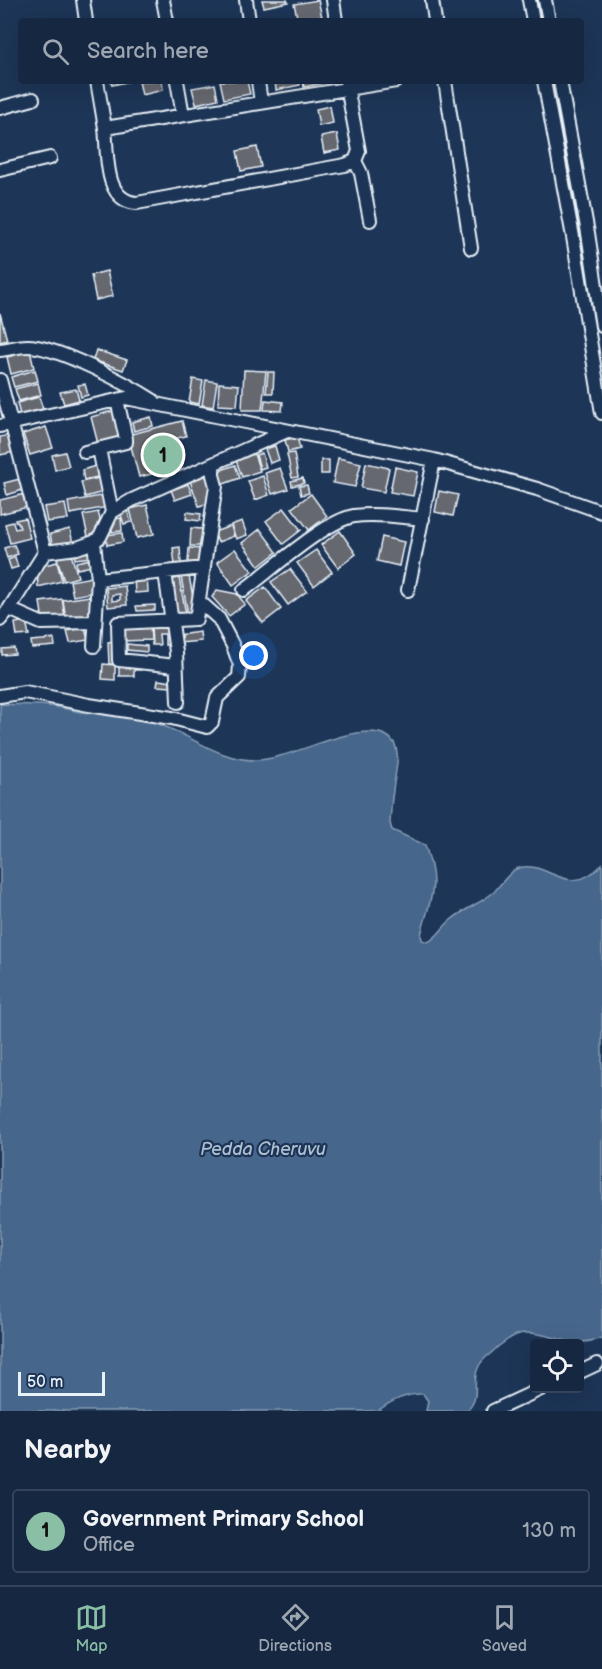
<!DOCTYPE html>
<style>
:root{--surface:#162841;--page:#23344c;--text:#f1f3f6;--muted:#9ea6b1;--line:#35445a;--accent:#8abfa5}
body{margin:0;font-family:"Balsamiq Sans",sans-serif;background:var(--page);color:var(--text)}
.controls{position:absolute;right:18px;bottom:18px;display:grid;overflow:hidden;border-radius:6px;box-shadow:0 6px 24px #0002}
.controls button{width:54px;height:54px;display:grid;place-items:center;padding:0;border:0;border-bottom:2px solid var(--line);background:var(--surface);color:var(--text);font:30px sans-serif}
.scale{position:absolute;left:18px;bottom:15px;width:87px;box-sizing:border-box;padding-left:6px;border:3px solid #e8f1f8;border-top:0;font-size:16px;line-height:21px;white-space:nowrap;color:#e8f1f8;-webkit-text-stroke:4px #1d3557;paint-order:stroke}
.you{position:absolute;left:254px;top:656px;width:21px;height:21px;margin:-15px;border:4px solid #fff;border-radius:50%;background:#1a73e8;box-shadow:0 0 0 9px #1a73e833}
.badge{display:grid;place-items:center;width:39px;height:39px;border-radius:50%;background:var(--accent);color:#111;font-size:20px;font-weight:700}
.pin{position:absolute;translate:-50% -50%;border:3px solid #fff;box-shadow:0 2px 6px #0006}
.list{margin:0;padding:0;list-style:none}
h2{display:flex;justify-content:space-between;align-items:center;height:78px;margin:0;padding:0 24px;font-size:26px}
h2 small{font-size:20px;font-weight:400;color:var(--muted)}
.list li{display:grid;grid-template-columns:39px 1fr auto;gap:18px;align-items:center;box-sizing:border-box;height:84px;margin:0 12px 12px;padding:0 12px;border:2px solid var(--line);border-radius:6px}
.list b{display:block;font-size:22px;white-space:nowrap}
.list p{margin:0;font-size:20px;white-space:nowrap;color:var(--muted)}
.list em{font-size:20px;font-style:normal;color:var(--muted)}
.icon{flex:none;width:33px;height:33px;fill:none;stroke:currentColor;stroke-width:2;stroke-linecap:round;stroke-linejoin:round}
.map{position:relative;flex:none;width:602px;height:1411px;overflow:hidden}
.search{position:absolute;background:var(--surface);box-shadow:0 6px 24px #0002;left:18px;right:18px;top:18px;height:66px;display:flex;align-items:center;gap:15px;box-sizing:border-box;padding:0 21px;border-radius:6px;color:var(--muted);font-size:22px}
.sheet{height:174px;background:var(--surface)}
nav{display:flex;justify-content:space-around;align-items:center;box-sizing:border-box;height:84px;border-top:2px solid var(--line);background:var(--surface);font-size:16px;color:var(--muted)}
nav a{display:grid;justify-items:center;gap:3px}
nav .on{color:var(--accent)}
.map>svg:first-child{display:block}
</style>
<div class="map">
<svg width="602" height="1411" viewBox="0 0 602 1411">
<rect width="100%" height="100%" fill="#1d3557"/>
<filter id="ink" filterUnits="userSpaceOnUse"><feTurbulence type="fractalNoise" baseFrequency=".0167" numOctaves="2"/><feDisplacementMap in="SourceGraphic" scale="12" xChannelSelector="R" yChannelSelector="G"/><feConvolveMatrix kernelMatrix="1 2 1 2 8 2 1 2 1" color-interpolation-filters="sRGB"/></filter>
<g filter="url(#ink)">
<path fill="#46668b" stroke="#879eb7" stroke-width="1.5" d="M0,704C17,705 34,704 50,706C60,707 71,710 81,712C104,715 126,716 149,721C185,730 216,760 255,760C290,761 357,719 387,736C405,746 394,775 393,791C391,802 391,812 390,823L392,830L425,845C440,888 431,894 421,935L422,940L428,942C438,937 442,927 451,920C464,909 481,903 494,892C499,886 511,871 516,869C546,856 568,903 602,864V1338C565,1350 556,1332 525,1333C514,1333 498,1346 490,1354C486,1357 480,1363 478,1368C471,1383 482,1396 467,1411H426L428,1401L423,1394C408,1393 390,1401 378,1411H0Z"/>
<path fill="#666770" stroke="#e8f1f8" stroke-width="1.5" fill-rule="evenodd" d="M262,0H287L288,2L264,7Z
M318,0L322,17L298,21L294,4Z
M111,81H131L112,85Z
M139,81H162L163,90L142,95Z
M220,81H247L250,94L224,99Z
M275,81H299L300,85L276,90Z
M303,81H328V82L304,87Z
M215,84L218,99L196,104L192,88Z
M330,106L333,123L319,126L316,109Z
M337,134L340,150L324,153L321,137Z
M257,147L261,167L241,171L237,151Z
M107,271L113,296L96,300L91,275Z
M0,313L7,340L0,342Z
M96,350L127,360L123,370L93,360Z
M30,351L34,368L11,374L7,357Z
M35,370L38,381L14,387L11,377Z
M244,370L266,371L262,410H242Z
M268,372H274L273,393H266Z
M193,379L203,381L199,404L189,402Z
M206,380L217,382L213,407L202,405Z
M38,383L41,395L19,401L15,389Z
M219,383L239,385L237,406L218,405Z
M85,384L88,395L81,397L78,385Z
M76,389L79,400L64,404L60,392Z
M39,397L43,409L20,415L17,403Z
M265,400L283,402L282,411L264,410Z
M116,410L123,438L98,444L91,417Z
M151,417L153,426L134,431L132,422Z
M182,421L186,436L145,446L152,474L139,477L128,435Z
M46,427L53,448L30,455L23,434Z
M10,435L14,452L0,455V437Z
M297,437L300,449L288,452L285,440Z
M275,446L279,460L270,463L265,449Z
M65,452L69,466L55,470L52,455Z
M262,453L266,467L260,469L256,455Z
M294,453L298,477L292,478L287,454Z
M254,454L260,471L242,477L236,460Z
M338,458L361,463L355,487L333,483Z
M321,460H329V474H321Z
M366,463L389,468L384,492L361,488Z
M99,465L102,476L84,480L82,470Z
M235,465L240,478L221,485L216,472Z
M395,467L418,472L413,496L390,492Z
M280,468L288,489L272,494L265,473Z
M208,475L213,502L199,506L190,481Z
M263,476L269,495L255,500L248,481Z
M103,477L107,491L85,497L81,482Z
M303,478L304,483L292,486L291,481Z
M20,479L23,490L7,495L4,483Z
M188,484L192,494L175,500L171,490Z
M307,485L309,493L301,495L299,486Z
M439,491L458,495L453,516L435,512Z
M25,494L28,507L0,514V500Z
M311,494L327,516L309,530L292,508Z
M106,495L108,507L70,514L68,502Z
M65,504L68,519L47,522L44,507Z
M147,505L154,534L137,538L130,509Z
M284,508L301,530L283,544L266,521Z
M127,510L131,522L124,524L120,512Z
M98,512L101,523L97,524L99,534L88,537L83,515Z
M187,512L201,514L200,521L186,519Z
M25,518L30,538L10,543L5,524L13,522L15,529L20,528L18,522H16L15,520Z
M121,518L122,531L112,532V519Z
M242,521L247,535L236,539L231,525Z
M231,526L234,536L218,542L214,532Z
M191,528L202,529V546H190Z
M70,529L73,544L53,548L50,534Z
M260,529L277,552L259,566L242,543Z
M340,531L356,554L338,568L321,545Z
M122,533L123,542L107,545L106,535Z
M382,537L404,542L399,566L377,561Z
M14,545L18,554L7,558L4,548Z
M180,547L181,564L175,565L173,548Z
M189,548L202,549L201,563H188Z
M235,549L252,571L233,585L217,562Z
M316,550L332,572L314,586L297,563Z
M90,552L91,557L75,559L74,554Z
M71,554L78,577L64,581L57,558Z
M15,557L18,567L11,569L8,560Z
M91,559L92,566L77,569L76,562Z
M57,562L62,581L38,587L37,567Z
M290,569L307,591L288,605L271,582Z
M147,576L148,592L135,593L134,577Z
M189,576L196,613L188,614L181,577Z
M92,577L95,592L73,596L70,581Z
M179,578L186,614L177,616L169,580Z
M125,586L127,605L108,607L106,588ZM120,594V600L112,601V595Z
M265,587L281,609L263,623L246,601Z
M217,590L237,594L245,604L229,616L212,597Z
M90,596L93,614L66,619L63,600Z
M62,599L65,617L43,621L40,602Z
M155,605V610L137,611L136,606Z
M26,621L29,635L17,636L15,623Z
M150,625L151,640L121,641L120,626Z
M170,625L171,644L165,645V634H159L160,645H152L151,626Z
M85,628L88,640L70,643L67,631Z
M200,632L201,641L179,643L178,635Z
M54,639L55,646L32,648L31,641Z
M116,641V664H109L108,642Z
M127,644L147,646V652L127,650Z
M14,648L15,654L2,655V649Z
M119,663H141V670H134V676H119Z
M103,664L115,665V680L102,679Z
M158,680L173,682L172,687L157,686Z"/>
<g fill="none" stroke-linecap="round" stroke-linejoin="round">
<g stroke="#e8f1f8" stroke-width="16">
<path id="minor" d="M83,0L86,21
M163,0L167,21
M246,0L249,21
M333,0L336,21
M432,0L435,21
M529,0L533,21
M545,0L549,21
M97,81L105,128L396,81
M177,81L183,115
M258,81L261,103
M445,81L471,248
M544,81L573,237L602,413
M560,81L588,233L602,326
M0,108L33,99
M105,128C108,153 103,201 137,203L345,165L355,161L359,151L346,81
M355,161L361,173L370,220
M0,170L50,158
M0,350C9,349 19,346 27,346C57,346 128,384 154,401
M0,380L45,552
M0,426L126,398L434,460L537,489L602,512
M99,449L112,512
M85,452L126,442V439L117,400
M165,572L176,652L178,702
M98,579L204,568
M244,590C270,571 325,521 354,516C377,513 401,517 423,519
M408,590L434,460
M9,609L41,623L95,622
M0,620L9,609L45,552L77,548L94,542L100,537L112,512L132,500L287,431
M94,646L98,579L94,542
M176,666L119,660L118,623L196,619L216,486L213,475V465
M0,696L25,692L89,705L172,718L207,727L212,722L217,698L239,677L240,665L233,646L219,619L199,601
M580,1372L597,1364
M493,1411L543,1388"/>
</g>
<use href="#minor" stroke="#1d3557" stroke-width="12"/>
</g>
</g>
<g text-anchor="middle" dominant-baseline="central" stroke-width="4.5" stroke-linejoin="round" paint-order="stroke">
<g font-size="18" font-style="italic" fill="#afc0d2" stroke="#1d3557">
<text x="263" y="1149">Pedda Cheruvu</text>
</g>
</g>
</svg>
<div class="controls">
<button><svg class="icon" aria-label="locate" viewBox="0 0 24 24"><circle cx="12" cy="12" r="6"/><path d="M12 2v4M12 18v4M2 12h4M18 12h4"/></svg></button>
</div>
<div class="scale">50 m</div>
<div class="you"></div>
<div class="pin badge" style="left:163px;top:455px">1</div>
<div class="search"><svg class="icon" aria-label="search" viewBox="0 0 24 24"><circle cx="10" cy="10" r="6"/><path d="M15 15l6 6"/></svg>Search here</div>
</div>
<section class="sheet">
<h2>Nearby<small></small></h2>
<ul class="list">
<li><span class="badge">1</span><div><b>Government Primary School</b><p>Office</p></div><em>130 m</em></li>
</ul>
</section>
<nav>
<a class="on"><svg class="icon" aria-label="map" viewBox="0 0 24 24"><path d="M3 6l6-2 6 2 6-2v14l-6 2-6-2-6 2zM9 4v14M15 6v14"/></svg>Map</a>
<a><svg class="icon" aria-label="directions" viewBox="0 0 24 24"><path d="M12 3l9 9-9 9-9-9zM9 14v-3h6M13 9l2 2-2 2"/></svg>Directions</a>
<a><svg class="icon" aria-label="saved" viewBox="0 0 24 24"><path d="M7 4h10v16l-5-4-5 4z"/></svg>Saved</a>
</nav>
